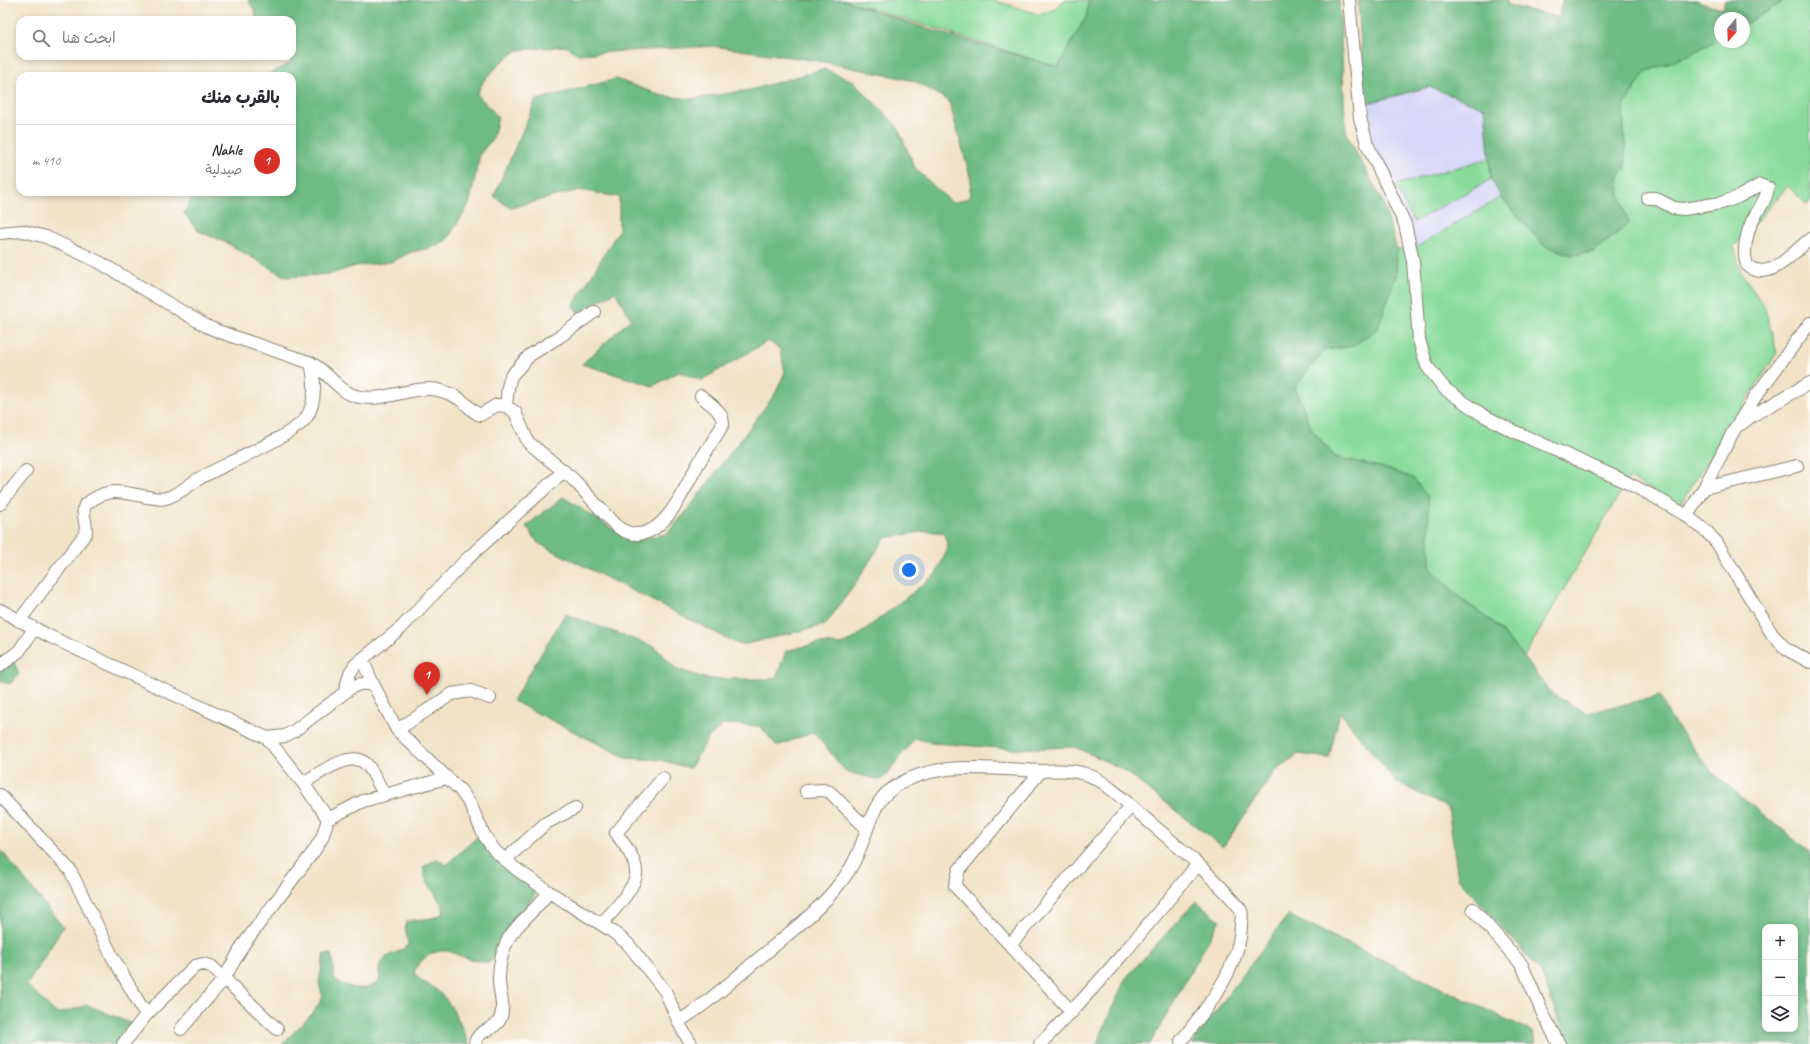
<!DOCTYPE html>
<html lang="ar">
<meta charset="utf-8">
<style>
:root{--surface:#fff;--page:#f2f2f3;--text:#2b2b33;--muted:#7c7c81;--line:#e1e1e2;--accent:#d93025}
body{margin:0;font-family:Caveat,"Playpen Sans Arabic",sans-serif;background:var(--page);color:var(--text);direction:rtl}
.controls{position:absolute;right:12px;bottom:12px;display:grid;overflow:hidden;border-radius:8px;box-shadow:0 2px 6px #0003}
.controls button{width:36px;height:36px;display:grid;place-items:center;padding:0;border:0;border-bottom:1px solid var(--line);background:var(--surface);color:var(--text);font:20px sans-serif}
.compass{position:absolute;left:1714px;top:12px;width:36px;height:36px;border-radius:50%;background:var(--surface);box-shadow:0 2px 6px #0003;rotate:199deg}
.you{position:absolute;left:909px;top:570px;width:14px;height:14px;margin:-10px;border:3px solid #fff;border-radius:50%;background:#1a73e8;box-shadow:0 0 0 6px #1a73e833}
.badge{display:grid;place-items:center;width:26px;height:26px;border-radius:50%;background:var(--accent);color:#fff;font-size:13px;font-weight:700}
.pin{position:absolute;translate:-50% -33px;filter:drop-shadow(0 1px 2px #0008)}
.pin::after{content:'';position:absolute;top:21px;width:14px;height:12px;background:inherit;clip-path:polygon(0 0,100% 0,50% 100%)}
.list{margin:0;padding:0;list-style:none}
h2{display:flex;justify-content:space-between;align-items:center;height:52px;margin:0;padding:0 16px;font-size:17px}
h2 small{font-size:13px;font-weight:400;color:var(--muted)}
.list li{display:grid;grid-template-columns:26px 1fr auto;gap:12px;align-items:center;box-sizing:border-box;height:72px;padding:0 16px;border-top:1px solid var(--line)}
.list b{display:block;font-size:15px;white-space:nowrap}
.list p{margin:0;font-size:13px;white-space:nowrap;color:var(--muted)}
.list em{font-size:13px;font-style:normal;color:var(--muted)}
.icon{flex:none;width:22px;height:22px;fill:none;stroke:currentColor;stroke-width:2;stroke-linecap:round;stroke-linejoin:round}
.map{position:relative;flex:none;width:1810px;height:1044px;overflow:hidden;direction:ltr}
.search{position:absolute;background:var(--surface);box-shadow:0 2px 6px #0003;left:16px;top:16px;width:280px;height:44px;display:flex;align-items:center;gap:10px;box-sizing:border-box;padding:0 14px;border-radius:12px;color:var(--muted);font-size:15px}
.panel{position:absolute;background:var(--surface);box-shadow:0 2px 6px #0003;left:16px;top:72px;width:280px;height:124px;border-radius:12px;direction:rtl}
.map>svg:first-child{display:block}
</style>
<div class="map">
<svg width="1810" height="1044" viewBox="0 0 1810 1044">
<rect width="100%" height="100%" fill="#fdfcf7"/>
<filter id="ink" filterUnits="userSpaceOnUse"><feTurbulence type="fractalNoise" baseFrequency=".025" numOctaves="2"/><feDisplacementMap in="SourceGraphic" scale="8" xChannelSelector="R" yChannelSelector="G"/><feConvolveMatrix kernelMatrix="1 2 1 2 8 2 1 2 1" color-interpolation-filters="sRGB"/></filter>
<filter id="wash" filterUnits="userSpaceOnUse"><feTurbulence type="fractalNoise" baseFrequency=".012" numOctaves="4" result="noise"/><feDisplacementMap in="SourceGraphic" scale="16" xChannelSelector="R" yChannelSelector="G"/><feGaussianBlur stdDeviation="0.9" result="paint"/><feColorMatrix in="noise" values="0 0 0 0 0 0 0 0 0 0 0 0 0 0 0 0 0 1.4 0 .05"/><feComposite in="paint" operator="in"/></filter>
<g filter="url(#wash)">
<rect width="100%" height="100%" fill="#f2e3c8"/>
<path fill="#d7d7f8" d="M1429,87L1485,108L1491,179L1501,197L1415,248L1375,152L1365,104Z"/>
<path fill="#89db9c" stroke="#527c5c" d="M844,0H993L1038,14L1056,9L1064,0H1088L1087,15L1058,67Z
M1786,0H1810V202L1807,205L1788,186L1734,247L1740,270L1765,308L1777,353L1679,505L1629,478L1524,657L1494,623L1460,598L1430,567L1428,498L1384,468L1335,457L1312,430L1295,387L1324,350L1353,346L1396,276L1397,250L1415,248L1501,197L1543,245L1572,255L1593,252L1617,234L1629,223L1620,196L1618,178L1626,168L1623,108L1645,72L1689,55L1720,38V42H1744V25Z
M1490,158L1491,179L1414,222L1395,185Z"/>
<path fill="#6ebb84" stroke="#456c50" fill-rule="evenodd" d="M248,0H842L934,31L1058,67L1087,15L1088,0H1339L1346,133L1384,204L1397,250L1396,276L1378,328L1353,346L1324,350L1295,387L1312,430L1335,457L1384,468L1413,478L1428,497L1430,567L1460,598L1494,623L1524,657L1552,694L1587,713L1660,696L1671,719L1713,773L1747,802L1810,851V1044H1570L1557,1016L1541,972L1458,878L1448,808L1396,782L1340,712L1329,758L1298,754L1275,771L1223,847L1120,768L1075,747L1014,749L932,743L915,738L882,780L846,772L814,732L777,746L760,726L724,724L709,737L690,768L660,760L627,758L513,701L565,614L655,647L677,669L707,679H776L786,651L818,643L841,645L852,640L936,574L948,548L944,533L927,531L885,538L853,587L825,625L746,644H738L538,543L526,526L563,497L622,535L642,539L666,534L686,512L775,394L785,372L780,349L768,341L702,380L679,372L653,386L582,364L631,319L615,292L578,313L573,306L619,230V197L579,190L510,208L494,196L536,100L616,79L663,96L692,99L750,90L824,69L853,81L897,126L915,168L952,203L969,198L971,180L949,101L915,81L819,61L712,46L578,54L565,46L518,50L501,62L483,82L477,94L498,117L493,138L480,154L469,205L448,238L438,246L411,252L391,262L355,266L331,274L286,277L227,243L198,231L184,213L195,192H292V76H265L292,62L287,56H292V20H256L255,11ZM1765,927H1795V1029H1765Z
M1358,0H1507L1508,5L1559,18L1562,0H1698L1700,3L1723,9L1725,0H1786L1744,25V18H1720V38L1689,55L1645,72L1623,108L1626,168L1618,178L1620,196L1629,223L1593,252L1572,255L1543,245L1501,197L1491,179L1485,108L1429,87L1365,104Z
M0,656L14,662L19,674L10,684L0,681Z
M477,837L496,856L537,891L489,963C481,961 472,960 464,957C458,956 452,951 446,951C432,950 418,960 414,973C420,982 431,985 439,992C454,1006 461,1026 469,1044H282L314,1012L323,997L319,983L324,954H331C334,962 332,975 335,979C338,986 358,989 365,988C369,987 373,985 377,984L380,978C374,954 395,956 408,946C408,937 404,930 406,922C419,917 433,922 444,912C442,897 425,889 423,867L437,859L446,865Z
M0,849L63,927L27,985L57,1014L88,1005L132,1024L117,1044L8,1042L7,1044H0Z
M1196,901L1220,920L1150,1044H1097L1125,979Z
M1288,915L1533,1032L1535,1044H1191Z"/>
</g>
<g filter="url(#ink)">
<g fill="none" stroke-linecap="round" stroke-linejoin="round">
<g stroke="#878072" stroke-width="14">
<path id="minor" d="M1349,0L1360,118L1367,144L1405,224L1413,261L1419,340L1427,366L1445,389L1481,414L1511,430L1620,479L1653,496L1687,516L1707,532L1717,543L1772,634L1786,649L1810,662
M1648,198H1655L1674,208L1684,209L1721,203L1738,197L1760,185L1768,188C1766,201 1759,209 1753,219C1747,232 1742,251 1747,265C1769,284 1793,252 1810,239
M0,233L23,231L46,237L99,262L206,326L220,332L311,363C329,372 339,394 360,397C387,402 417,383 442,391C448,393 456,396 461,400C468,405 472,412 480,415L497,405L506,406L515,412L528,442L574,480L615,525C656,557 681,495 697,466C705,452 715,439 723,424C723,411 710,404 701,396
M506,406L508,387L511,376L530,355L559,337L594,312
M1741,424L1753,415L1810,383
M1704,488L1797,466
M0,504L26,471
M1687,516L1704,488L1734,430L1755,397L1810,323
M0,610L51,637L267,738L285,736L294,731L352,687L360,684H373
M19,621L86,533C87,523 81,513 85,505C110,485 120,493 148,497C154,498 160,500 166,498C178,495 190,484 200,478C223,465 293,436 306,418C317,402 315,381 311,363
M362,659L373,684L397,730L461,791L470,804L484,835L495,851L516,869L549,892L612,931L628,944L665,991L682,1029L691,1044
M0,666L19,651L34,629
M345,691L350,673L355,665L401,628L467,559L564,471
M397,730L452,694L471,691L490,698
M267,738L303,783L328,819
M303,783C317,775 350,750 365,763C372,768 379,786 384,794
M0,795L70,870L112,956L146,1015
M867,829C871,817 877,801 888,792C929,758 991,769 1041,771
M505,860L546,823L575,808
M1473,909L1522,965L1543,1014L1559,1044
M601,924C610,915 636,887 636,874C637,860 624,844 616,833L663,778
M1010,945L955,886L959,870L1041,771C1088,768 1097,776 1131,806
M1072,1012L1010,945L1131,806L1198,864
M679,1021C709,1003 735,978 762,956C789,933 819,911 840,883C853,868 861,848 867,829L830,792L823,790L806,791
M181,1029L224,979L243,945L314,851L322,838L328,819L363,801L446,778
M123,1044L146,1015L195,966L203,964L211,966L277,1029
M475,1044C477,1029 495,1031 500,1019C506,1006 498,990 499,977C501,929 524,925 549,892
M1040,1044C1097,987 1147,926 1198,864C1206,873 1238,902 1241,911C1243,915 1241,920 1241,924C1241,966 1206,1010 1181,1041"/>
</g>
<use href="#minor" stroke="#fff" stroke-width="12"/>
</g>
</g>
</svg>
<div class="controls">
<button>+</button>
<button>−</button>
<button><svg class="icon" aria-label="layers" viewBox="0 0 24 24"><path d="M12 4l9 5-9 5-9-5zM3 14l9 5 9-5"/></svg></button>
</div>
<svg class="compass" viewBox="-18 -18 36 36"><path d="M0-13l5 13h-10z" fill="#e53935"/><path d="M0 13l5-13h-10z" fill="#7c7c81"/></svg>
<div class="you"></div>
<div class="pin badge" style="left:427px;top:695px">1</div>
<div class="search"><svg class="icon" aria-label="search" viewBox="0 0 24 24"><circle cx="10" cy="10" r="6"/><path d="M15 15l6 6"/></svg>ابحث هنا</div>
<section class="panel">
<h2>بالقرب منك<small></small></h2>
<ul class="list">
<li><span class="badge">1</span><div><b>Nahle</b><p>صيدلية</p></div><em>410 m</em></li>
</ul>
</section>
</div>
